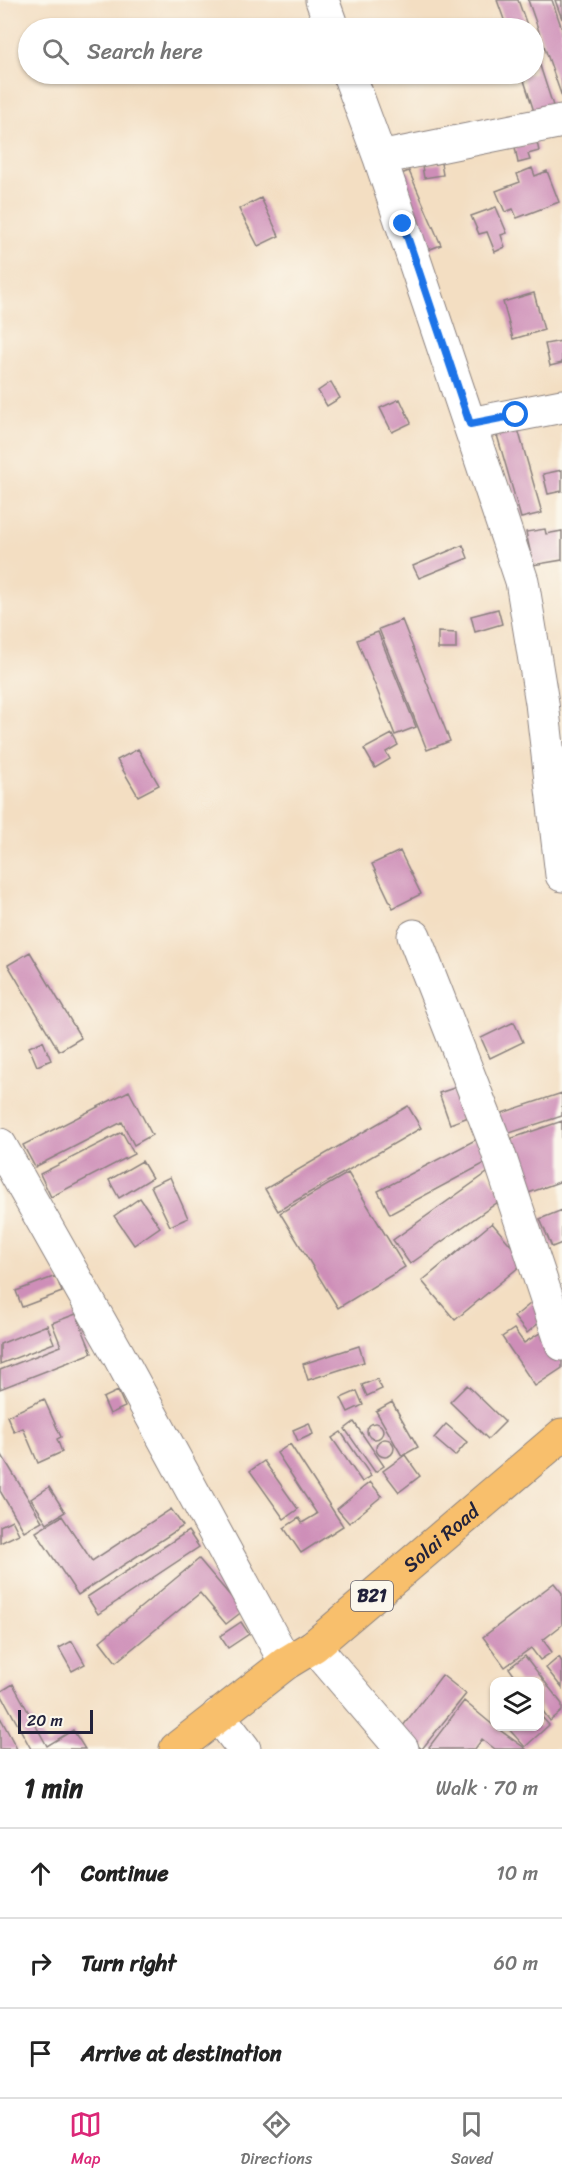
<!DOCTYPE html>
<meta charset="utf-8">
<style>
:root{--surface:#fff;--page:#f2f2f2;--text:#222;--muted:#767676;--line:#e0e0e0;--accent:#db2777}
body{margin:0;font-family:Sriracha,sans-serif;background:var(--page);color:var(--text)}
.controls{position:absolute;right:18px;bottom:18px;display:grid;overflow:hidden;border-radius:12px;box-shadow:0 2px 4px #0004}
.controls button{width:54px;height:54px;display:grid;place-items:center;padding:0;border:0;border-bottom:2px solid var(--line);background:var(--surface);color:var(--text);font:30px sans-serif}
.scale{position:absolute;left:18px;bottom:15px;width:75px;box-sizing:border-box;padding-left:6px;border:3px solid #22223b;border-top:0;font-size:16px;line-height:21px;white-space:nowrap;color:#22223b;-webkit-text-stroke:4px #fbf7ec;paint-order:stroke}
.stop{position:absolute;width:18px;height:18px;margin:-14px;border:4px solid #1a73e8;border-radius:50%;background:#fff}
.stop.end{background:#1a73e8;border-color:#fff;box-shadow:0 2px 6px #0008}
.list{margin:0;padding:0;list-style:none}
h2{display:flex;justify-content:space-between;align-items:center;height:78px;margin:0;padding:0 24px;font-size:26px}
h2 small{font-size:20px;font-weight:400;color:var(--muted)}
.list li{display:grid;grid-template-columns:39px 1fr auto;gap:18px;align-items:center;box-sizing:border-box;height:90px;padding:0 24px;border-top:2px solid var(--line)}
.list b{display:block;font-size:22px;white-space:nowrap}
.list em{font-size:20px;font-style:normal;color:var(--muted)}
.icon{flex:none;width:33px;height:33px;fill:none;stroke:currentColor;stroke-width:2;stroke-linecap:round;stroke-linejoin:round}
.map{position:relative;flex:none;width:562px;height:1749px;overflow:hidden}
.search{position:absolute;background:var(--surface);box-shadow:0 2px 4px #0004;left:18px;right:18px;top:18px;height:66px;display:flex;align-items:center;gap:15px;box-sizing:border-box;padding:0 21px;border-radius:33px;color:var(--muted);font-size:22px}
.sheet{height:348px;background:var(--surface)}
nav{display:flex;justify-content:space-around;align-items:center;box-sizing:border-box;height:84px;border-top:2px solid var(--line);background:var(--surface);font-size:16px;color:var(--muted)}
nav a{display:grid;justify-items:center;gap:3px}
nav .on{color:var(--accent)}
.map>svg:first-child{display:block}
</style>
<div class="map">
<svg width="562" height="1749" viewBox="0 0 562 1749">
<rect width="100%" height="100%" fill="#fbf7ec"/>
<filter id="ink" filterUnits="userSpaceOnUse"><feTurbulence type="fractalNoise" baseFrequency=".0167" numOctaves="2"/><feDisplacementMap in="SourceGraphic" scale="12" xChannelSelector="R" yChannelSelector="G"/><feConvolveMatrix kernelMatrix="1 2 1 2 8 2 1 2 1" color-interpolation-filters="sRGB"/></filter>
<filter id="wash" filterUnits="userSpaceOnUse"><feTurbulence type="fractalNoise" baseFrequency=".008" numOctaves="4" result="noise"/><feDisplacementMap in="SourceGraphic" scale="24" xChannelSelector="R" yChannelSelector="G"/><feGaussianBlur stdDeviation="1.35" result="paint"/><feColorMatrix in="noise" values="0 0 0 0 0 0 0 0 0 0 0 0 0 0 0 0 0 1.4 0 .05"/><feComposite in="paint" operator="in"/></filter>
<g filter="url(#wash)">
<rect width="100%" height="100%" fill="#f3dec2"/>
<g id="blocks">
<path fill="#ce8eb8" d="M497,0H518L528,28H507Z
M528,0H552L562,29V97Z
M555,0H562V19Z
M534,47L556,115L537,121L522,74H534Z
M537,142L539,151L528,154L530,160L518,163L515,147Z
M441,163L443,175L424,178L422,166Z
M532,168L535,176L547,171L559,202L517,218L513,209L505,212L496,191L520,182L517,174Z
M409,171L441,245L425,251L393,177Z
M261,198L279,236L258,246L239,209Z
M496,207L507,233L501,235L505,247L495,252L487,232L479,234L471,216Z
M534,293L544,330L513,339L503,302Z
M562,341V363L550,366L545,344Z
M331,382L340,398L327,406L318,391Z
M400,399L411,423L392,432L380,408Z
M518,429L542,513L521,518L497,435Z
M562,470V491L548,494L543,474Z
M545,529L546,534L562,531V560L533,565L526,532Z
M463,545L468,558L419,578L413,566Z
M498,609L502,624L475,632L471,616Z
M402,620L450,741L427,750L379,629Z
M378,632L416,727L395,735L357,640Z
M438,632L456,633V649H438Z
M392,734L398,745L386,752L390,759L375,768L364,749Z
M138,749L159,785L138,796L117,760Z
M400,851L421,894L393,908L372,864Z
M30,952L81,1038L59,1051L8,965Z
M514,1022L523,1042L490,1058L481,1038Z
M43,1041L51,1060L37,1066L29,1047Z
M460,1086L471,1116L450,1124L439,1093Z
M129,1091L152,1135L134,1145L122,1122L35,1167L23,1145Z
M562,1093V1116L500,1136L493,1116Z
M408,1106L421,1128L278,1211L265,1189Z
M562,1121V1181L523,1195L504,1141Z
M122,1132L134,1154L51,1197L40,1174Z
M477,1139L489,1161L390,1214L378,1191Z
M142,1161L152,1178L119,1198L109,1180Z
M348,1173L405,1267L338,1308L280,1213Z
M487,1173L505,1197L410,1264L393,1240Z
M170,1177L188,1218L170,1226L151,1186Z
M140,1198L160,1227L134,1245L114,1216Z
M562,1210V1243L552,1247L540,1219Z
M492,1223L525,1262L455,1320L422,1281Z
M56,1276L62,1292L22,1307L16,1291Z
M536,1299L548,1315L527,1333L514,1317Z
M76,1314L92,1353L0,1389V1370L61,1346L52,1323Z
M47,1325L54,1343L0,1364V1344Z
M514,1329L524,1343L543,1331L562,1360V1368L535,1386L502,1337Z
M359,1346L364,1362L308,1380L303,1364Z
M377,1379L382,1389L367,1396L362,1385Z
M467,1385L505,1422L488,1439L450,1402Z
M118,1391L125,1407L110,1414L103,1398Z
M357,1391L363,1405L348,1412L341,1398Z
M44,1399L61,1437L57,1439L62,1452L38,1463L23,1428L14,1432L7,1416Z
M392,1402L418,1447L402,1456L376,1411Z
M354,1422L384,1466L375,1472L345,1429Z
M367 1431a8 8 0 1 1 16 0a8 8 0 1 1-16 0Z
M309,1423L313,1434L298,1441L293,1430Z
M446,1424L467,1442L455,1456L434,1438Z
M341,1432L371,1476L362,1482L332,1438Z
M376 1448a9 9 0 1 1 18 0a9 9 0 1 1-18 0Z
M290,1444L343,1526L301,1553L284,1528L299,1518L302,1523L317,1514L277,1453Z
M0,1452L42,1521L24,1531L0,1491Z
M405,1455L420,1476L399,1492L383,1471Z
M264,1461L298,1509L284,1519L250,1471Z
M370,1482L382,1496L349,1523L337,1509Z
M49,1487L65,1512L47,1523L31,1499Z
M171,1509L183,1526L78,1595L36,1532L62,1516L92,1561Z
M12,1520L19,1534L0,1543V1526Z
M188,1531L199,1547L98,1614L87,1597Z
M199,1559L243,1611L226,1624L200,1593L116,1662L100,1641Z
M554,1583L562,1593V1625L543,1640L552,1652L540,1660L531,1648L505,1667L483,1637Z
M241,1622L249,1634L228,1648L220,1636Z
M72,1641L85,1664L72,1671L59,1648Z
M525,1656L562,1704V1711L550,1721L540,1707V1682H519L509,1668Z
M559,1657L562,1662V1688L546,1668Z
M442,1675L466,1694L422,1749L399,1731Z
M13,1684L47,1746L73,1730L85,1749H31L0,1692Z
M464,1701L494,1726L526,1749H495L482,1739L475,1749H432L429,1747Z
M540,1715L549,1725L525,1747L506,1726H540Z
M0,1717L17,1749H0Z"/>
</g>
</g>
<g filter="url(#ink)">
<use href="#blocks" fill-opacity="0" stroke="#8a807e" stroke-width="1.5"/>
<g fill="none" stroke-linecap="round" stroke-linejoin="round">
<g stroke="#8a807e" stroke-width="35">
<path id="minor" d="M322,0L332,28
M349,74L380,158L522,581L542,703L562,875
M380,158L562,121
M470,424L562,406
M414,936L495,1143L562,1344
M0,1145L118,1354L286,1663
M314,1646L402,1749
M218,1715L244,1749"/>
</g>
<g stroke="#8a807e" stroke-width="35">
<g id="highway">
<path id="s1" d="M176,1749L286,1663L314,1646L562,1435"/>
</g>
</g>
<use href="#minor" stroke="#fff" stroke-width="33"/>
<use href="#highway" stroke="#f8bf6c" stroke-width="33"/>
</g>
</g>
<g fill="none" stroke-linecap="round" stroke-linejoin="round" filter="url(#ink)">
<path stroke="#1a73e8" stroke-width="8" d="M403,224L470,424L516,415"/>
</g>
<g text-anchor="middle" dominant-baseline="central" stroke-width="4.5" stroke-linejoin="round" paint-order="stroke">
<rect fill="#fbf7ec" stroke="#636270" stroke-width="1.5" x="351" y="1581" width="42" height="30" rx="4.5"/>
<g font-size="18" font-weight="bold" fill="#22223b">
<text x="372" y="1596">B21</text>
</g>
<g font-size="20" fill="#22223b" stroke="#fbf7ec">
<text stroke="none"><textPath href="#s1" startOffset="339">Solai Road</textPath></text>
</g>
</g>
</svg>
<div class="controls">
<button><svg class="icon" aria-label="layers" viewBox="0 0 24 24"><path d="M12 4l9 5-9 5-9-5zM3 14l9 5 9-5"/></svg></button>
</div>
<div class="scale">20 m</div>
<div class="stop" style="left:516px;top:415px"></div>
<div class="stop end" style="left:403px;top:224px"></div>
<div class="search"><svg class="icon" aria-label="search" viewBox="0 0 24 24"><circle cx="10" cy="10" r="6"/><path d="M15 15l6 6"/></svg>Search here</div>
</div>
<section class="sheet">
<h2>1 min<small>Walk · 70 m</small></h2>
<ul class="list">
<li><svg class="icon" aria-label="ahead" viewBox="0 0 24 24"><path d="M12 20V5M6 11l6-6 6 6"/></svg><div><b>Continue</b></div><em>10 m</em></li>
<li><svg class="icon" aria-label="right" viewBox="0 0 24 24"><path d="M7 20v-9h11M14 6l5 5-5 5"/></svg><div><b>Turn right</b></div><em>60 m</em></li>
<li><svg class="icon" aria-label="arrive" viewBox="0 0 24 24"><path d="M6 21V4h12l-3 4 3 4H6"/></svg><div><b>Arrive at destination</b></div></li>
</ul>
</section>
<nav>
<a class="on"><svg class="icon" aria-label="map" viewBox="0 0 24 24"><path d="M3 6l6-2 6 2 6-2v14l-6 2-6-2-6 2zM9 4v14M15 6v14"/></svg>Map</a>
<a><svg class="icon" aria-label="directions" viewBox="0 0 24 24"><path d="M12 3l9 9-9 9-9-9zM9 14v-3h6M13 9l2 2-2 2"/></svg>Directions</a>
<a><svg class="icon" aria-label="saved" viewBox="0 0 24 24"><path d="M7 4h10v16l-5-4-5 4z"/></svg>Saved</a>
</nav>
